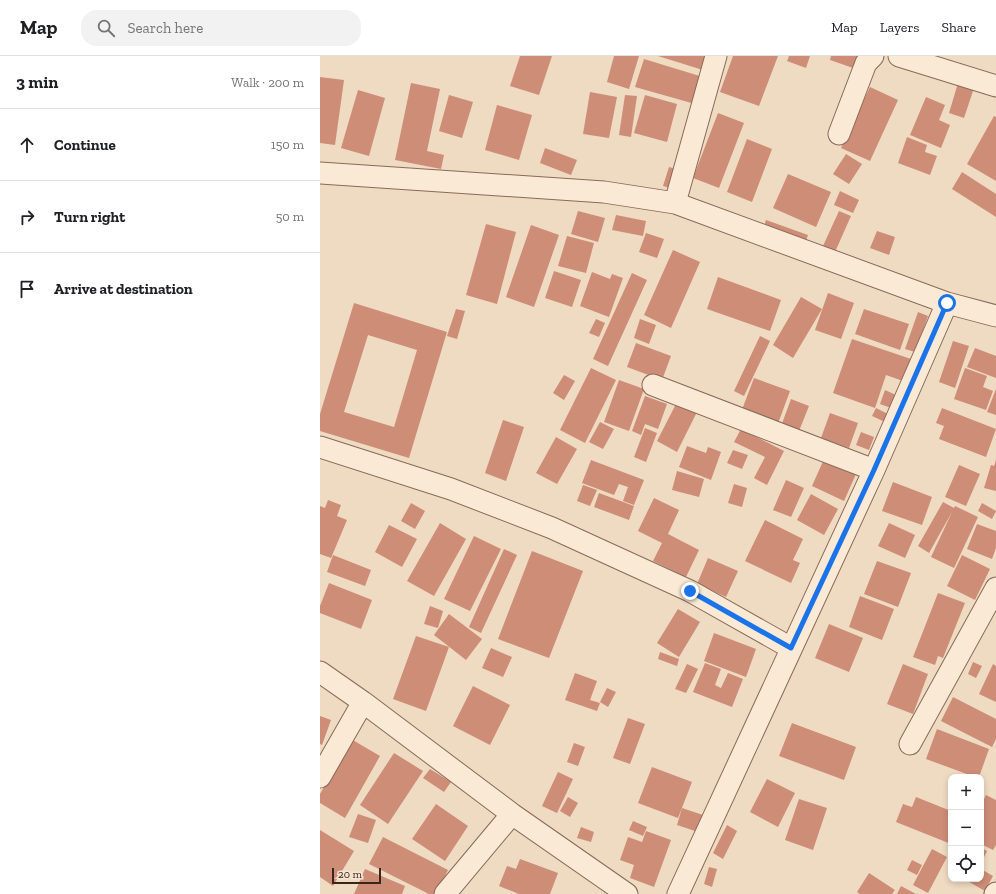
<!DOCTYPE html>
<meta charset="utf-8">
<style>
:root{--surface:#fff;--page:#f2f2f2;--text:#202124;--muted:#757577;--line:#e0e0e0}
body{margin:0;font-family:"Zilla Slab",serif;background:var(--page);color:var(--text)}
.controls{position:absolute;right:12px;bottom:12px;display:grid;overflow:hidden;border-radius:8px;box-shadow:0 2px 6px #0003}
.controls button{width:36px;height:36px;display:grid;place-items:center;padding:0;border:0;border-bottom:1px solid var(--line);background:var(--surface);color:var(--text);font:20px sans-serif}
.scale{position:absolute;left:12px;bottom:10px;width:49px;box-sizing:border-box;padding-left:4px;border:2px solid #38261d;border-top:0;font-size:11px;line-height:14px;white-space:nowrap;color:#38261d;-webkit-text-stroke:3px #f6e5d1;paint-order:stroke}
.stop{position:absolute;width:12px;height:12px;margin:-9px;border:3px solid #1a73e8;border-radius:50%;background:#fff}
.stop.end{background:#1a73e8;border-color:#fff;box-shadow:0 1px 4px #0008}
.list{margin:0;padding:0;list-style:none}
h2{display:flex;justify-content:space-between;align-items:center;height:52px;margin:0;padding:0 16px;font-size:17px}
h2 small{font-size:13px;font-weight:400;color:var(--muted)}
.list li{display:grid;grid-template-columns:26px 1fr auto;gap:12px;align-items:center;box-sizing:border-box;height:72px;padding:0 16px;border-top:1px solid var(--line)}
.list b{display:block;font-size:15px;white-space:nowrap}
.list em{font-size:13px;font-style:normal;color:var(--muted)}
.icon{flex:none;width:22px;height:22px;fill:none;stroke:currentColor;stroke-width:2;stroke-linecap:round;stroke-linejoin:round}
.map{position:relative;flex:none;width:676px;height:838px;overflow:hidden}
header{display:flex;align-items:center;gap:24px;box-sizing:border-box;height:56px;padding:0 20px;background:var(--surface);border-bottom:1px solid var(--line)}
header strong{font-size:19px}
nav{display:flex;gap:22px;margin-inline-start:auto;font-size:14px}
.search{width:280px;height:36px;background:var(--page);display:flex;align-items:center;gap:10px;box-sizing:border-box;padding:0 14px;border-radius:16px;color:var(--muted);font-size:15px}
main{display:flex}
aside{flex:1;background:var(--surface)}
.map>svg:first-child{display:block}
</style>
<header>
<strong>Map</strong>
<div class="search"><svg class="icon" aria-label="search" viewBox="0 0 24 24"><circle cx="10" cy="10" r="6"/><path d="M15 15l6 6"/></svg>Search here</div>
<nav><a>Map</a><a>Layers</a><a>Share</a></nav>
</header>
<main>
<aside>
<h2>3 min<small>Walk · 200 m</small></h2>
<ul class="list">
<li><svg class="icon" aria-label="ahead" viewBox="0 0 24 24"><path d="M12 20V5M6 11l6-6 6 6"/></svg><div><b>Continue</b></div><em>150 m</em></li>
<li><svg class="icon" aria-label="right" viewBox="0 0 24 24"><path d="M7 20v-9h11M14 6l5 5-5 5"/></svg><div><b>Turn right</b></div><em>50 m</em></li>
<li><svg class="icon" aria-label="arrive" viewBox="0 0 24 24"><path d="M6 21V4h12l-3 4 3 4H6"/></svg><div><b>Arrive at destination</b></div></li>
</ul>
</aside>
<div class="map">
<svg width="676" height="838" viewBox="0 0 676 838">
<rect width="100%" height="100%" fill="#efdac2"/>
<path fill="#ce8d77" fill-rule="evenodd" d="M200,0H232L219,39L190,30Z
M294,0H319L309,33L287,26Z
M338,0H390L386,15Z
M413,0H458L439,50L400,36Z
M469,0H490L486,12L467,5Z
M511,0H540L536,13L510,4Z
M324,3L383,21L375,48L315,31Z
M0,21L24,24L15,89L0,87Z
M91,27L120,33L107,95L124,99L121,113L75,104Z
M638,27L654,32L644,62L629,57Z
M550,31L578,44L550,105L521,92Z
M38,34L65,42L49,100L21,92Z
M270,36L297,41L289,82L263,78Z
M129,39L153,46L142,82L119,75Z
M305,39L317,40L311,81L299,79Z
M325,39L357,48L347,86L314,77Z
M606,41L625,49L619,64L630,69L621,92L590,79Z
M177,49L212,59L199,104L165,94Z
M398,57L424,67L399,132L373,122Z
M674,60L676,61V125L647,108Z
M587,81L607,89L605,96L617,100L610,119L578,107Z
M427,83L452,93L432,146L407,136Z
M225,92L257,104L251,119L220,107Z
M526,98L542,108L529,128L513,118Z
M349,111L359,114L353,133L343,130Z
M642,116L676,138V161L632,133Z
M468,118L511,136L496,171L453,152Z
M520,135L539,144L533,157L514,149Z
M258,155L285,162L278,186L251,178Z
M519,155L531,160L515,196L503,190Z
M296,159L326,165L323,180L292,174Z
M446,164L488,179L484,191L442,176Z
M166,168L196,176L177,248L146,239Z
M211,169L239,179L214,251L186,241Z
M557,175L575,181L569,199L550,192Z
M326,177L344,183L337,202L319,196Z
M247,180L274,187L266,217L238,210Z
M353,194L380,206L351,272L324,259Z
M234,215L261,224L252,251L225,242Z
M272,216L290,223L292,218L303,222L289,261L260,250Z
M312,217L327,224L288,310L273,303Z
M398,221L461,244L450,275L387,253Z
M508,237L534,247L521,283L495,274Z
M481,241L502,253L473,302L453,289Z
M34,247L127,276L89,402L0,375V358ZM48,279L97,294L74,371L24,356Z
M136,253L145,255L137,283L127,280Z
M544,253L589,268L580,294L535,278Z
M598,256L608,260L595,296L585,293Z
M276,263L285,267L279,281L269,277Z
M320,263L336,269L329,288L314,282Z
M440,280L450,285L424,340L414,335Z
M532,283L591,303L583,325L566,319L555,352L513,337Z
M633,285L649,290L635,332L619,326Z
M316,287L351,300L342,324L307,311Z
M655,292L676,300V322L647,311Z
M271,312L296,324L265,387L240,374Z
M645,312L667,320L663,331L673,335L666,354L634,343Z
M244,319L255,325L244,344L233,337Z
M434,322L470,335L456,373L420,359Z
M299,324L324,333L309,375L284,366Z
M676,333V359L667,356Z
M565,334L576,339L571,352L560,348Z
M325,340L347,348L338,373L325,368L321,379L312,375Z
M471,343L489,350L477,380L460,373Z
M357,346L377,356L357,396L337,385Z
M556,352L568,358L565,366L552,360Z
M622,352L676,373L666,401L619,383L624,370L616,367Z
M510,357L538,367L529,392L501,382Z
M183,364L204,371L186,425L165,417Z
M280,366L294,373L283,393L269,386Z
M325,372L337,377L326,406L314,401Z
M421,373L464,395L447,429L434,422L445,401L414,386Z
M541,376L554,381L549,394L536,389Z
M236,381L257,393L237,428L216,417Z
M367,390L386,397L388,391L401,396L391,424L359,411Z
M413,394L428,399L422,413L407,407Z
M504,403L536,418L524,445L492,430Z
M271,404L324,424L314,449L303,445L308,431L299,428L294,439L262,427Z
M676,404V435L664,432L671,409L674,410Z
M639,409L660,418L646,450L625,441Z
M357,415L384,423L379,441L352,434Z
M466,424L484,432L471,461L453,454Z
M573,426L612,441L602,469L562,455Z
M414,428L427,432L422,451L408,447Z
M263,429L277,434L270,450L257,445Z
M279,437L314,450L309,464L274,451Z
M491,438L518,453L504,479L477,464Z
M334,442L359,454L348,478L379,494L366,521L333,505L342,487L318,475Z
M8,444L21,449L17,460L27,464L11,502L0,498V450L5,452Z
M623,446L634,452L635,450L658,461L634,512L611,501L632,456L609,497L598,490Z
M91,447L105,455L95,473L81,465Z
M662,447L676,455L672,463L658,455Z
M445,464L483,483L473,504L480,507L471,527L425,505Z
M120,467L146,483L114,540L87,525Z
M569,467L595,479L585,502L558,490Z
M657,468L676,475V492L672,503L647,493Z
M69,469L97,483L82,511L55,496Z
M154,480L181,493L150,555L124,543Z
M184,493L197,499L161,577L149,571Z
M212,495L263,515L229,602L178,583Z
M13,499L51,514L45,530L7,516Z
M642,499L670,513L655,544L627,530Z
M388,502L418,515L406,541L377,528Z
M557,505L591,517L578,551L544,538Z
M9,527L52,544L41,573L0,557V550Z
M618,537L645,547L623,602L618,600L615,609L593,601Z
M540,540L574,553L562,584L529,571Z
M110,550L123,555L118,572L104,568Z
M358,553L380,566L359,601L337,587Z
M129,558L162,583L146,604L114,579Z
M509,568L543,582L529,616L495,602Z
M394,577L436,593L426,621L384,605Z
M96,580L129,591L106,655L73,643Z
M171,592L192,601L183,621L162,612Z
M340,596L359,603L357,610L338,603Z
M653,606L662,610L656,622L648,618Z
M385,607L401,613L395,629L401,632L408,617L423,623L412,651L373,636Z
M367,608L378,613L366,637L355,633Z
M583,608L608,618L593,658L567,648Z
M673,608L676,610V646L659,638Z
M255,617L277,625L270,644L280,647L277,655L245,644Z
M153,630L190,649L170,689L133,670Z
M287,632L296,636L288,651L280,646Z
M633,641L676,663V683L672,691L621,665Z
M0,660L11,664L2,689L0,688Z
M308,662L325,668L310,708L293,702Z
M472,667L536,691L524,724L459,700Z
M617,673L669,693L659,721H655L606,703Z
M31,683L60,700L25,762L0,747V738Z
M254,687L265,691L258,710L247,706Z
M74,697L103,715L68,768L40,749Z
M332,711L372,726L358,762L318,747Z
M110,713L131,726L124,736L103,722Z
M238,716L253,723L237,757L222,750Z
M447,723L475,737L458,771L430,756Z
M666,739L676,744V789L673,794L661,788V749Z
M248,741L258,747L250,761L240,755Z
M596,741L631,755V788L576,766L583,748L592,751Z
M479,743L507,752L493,794L465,784Z
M116,748L148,770L125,805L92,783Z
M362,752L383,759L378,776L357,769Z
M38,758L56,764L48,787L29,781Z
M313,765L327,771L323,780L309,774Z
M407,769L417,775L403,803L393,797Z
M261,771L274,776L271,786L257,782Z
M0,774L34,795L13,830L0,821Z
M326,775L351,784L334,831L310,822L314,809L300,804L308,781L322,786Z
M63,781L128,814L116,838H109L49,808Z
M661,792L667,795L662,805L661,804Z
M612,793L627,801L608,837L593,829Z
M200,803L238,817L230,838H199L179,830L187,810L196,813Z
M592,804L602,809L597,819L587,814Z
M389,811L397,813L392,831L384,828Z
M45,813L85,830L82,838H34Z
M661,813L673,820L665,835L644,823H661Z
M549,817L575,834L572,838H540L537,836Z
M581,830L596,838H577Z"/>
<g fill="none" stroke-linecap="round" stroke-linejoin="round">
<g stroke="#896a59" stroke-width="23">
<path id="minor" d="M579,0L676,30
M519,78L546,7L553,0
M0,117L284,136L355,147L627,247L676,260
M355,147L396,0
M333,329L554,414
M0,391L131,433L232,472L370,535L471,592
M0,616L43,646L192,758L307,838
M590,688L676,532
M0,721L43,646
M125,838L192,758
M358,838L554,414L627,247
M675,838L676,837"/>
</g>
<use href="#minor" stroke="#f9e9d5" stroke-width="21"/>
</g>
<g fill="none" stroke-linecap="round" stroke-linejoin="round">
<path stroke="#1a73e8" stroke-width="5" d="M370,535L471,592L554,414L627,247"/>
</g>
</svg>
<div class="controls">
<button>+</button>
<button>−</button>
<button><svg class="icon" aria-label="locate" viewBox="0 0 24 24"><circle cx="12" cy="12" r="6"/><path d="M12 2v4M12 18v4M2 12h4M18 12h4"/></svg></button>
</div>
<div class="scale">20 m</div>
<div class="stop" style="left:627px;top:247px"></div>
<div class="stop end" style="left:370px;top:535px"></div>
</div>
</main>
